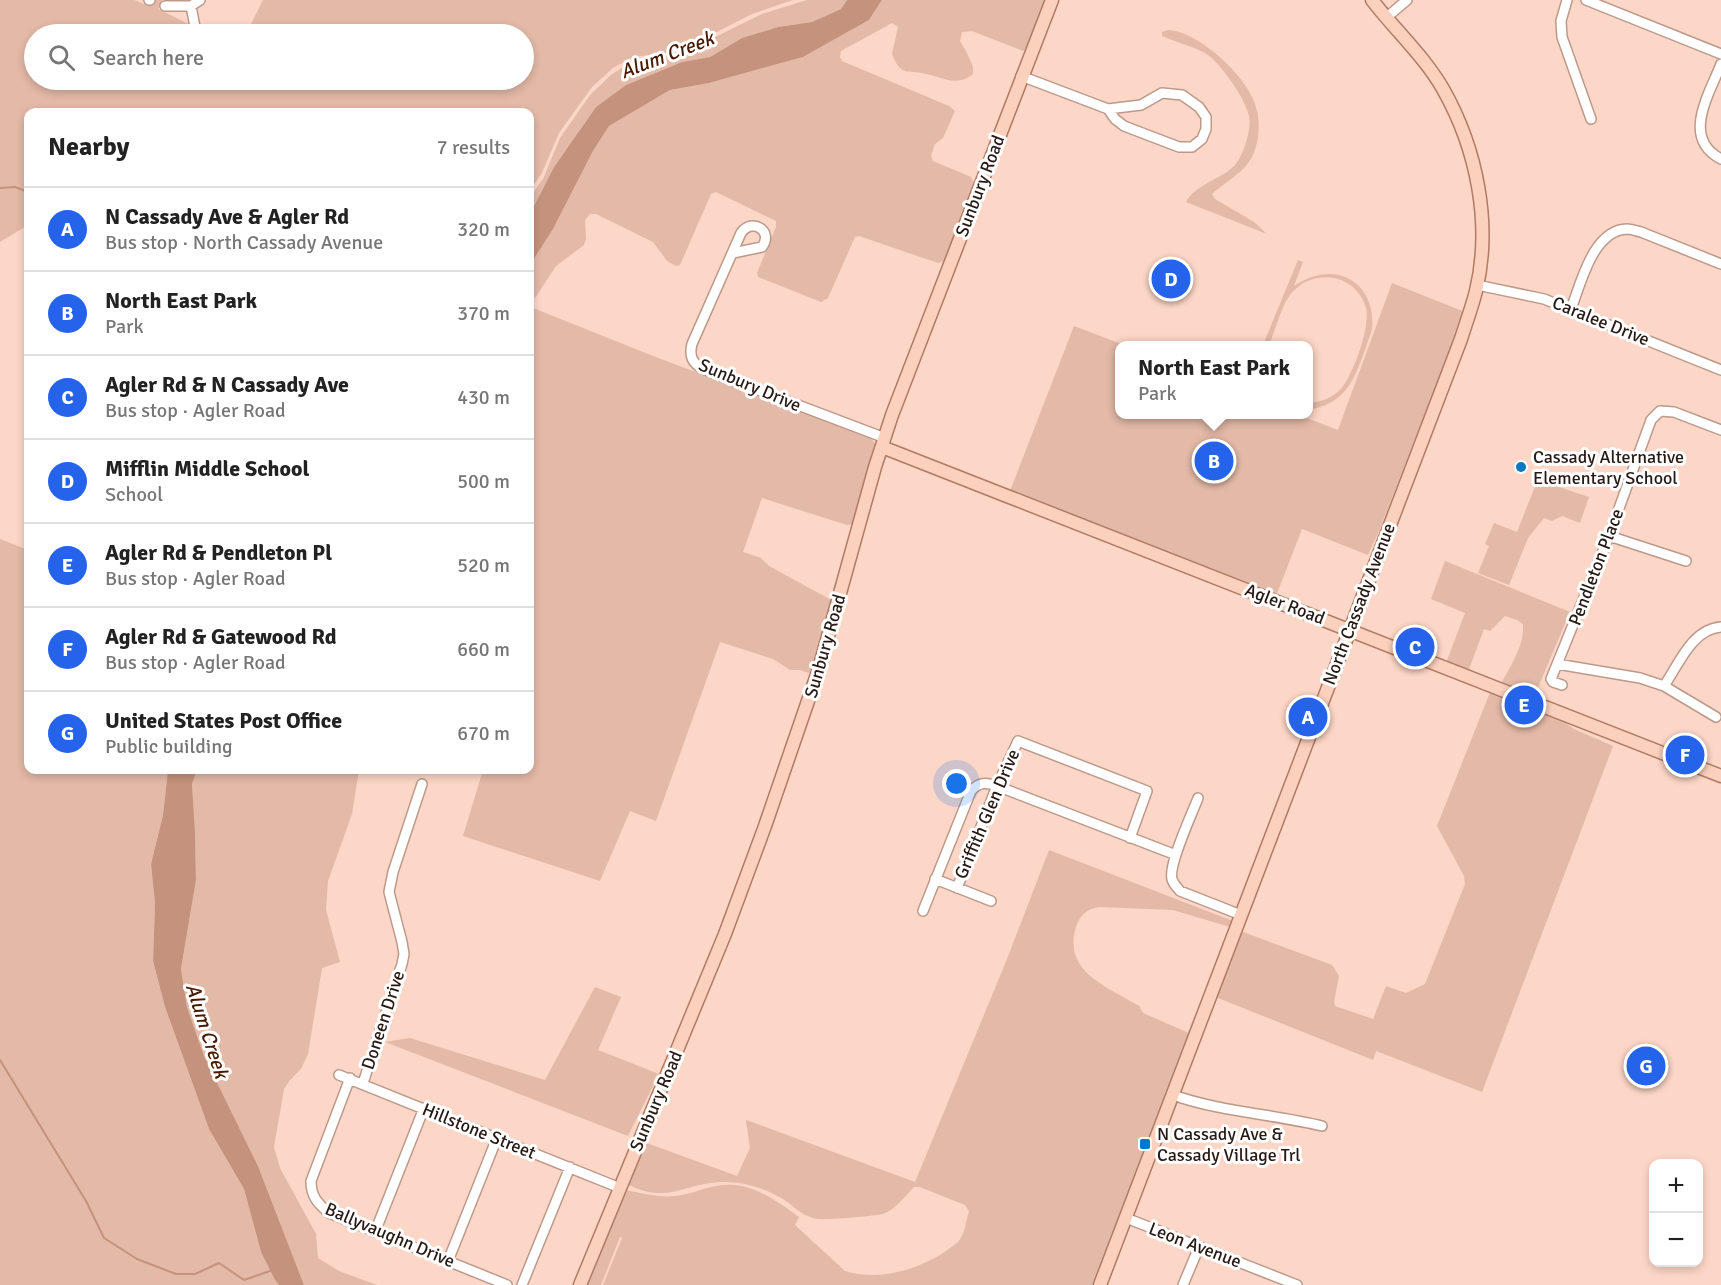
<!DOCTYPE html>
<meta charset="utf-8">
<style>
:root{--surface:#fff;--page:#f6f6f6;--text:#222;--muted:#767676;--line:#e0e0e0;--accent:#2563eb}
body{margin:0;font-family:Signika,sans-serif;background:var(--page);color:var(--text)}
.controls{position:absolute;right:18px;bottom:18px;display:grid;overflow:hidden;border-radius:12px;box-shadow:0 3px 9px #0003}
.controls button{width:54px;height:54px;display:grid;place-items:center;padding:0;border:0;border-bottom:2px solid var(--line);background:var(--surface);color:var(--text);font:30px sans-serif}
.you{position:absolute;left:957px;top:784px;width:21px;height:21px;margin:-15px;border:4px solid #fff;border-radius:50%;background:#1a73e8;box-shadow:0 0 0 9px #1a73e833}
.badge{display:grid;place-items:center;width:39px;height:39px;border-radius:50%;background:var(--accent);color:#fff;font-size:20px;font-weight:700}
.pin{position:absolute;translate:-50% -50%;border:3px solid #fff;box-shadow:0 2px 6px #0006}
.popup{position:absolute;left:1115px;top:341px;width:198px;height:78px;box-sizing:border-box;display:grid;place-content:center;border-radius:12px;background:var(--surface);filter:drop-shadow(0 2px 4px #0005);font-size:20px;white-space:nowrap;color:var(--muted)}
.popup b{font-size:22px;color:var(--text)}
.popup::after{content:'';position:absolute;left:50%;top:100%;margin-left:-12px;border:12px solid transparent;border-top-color:var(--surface)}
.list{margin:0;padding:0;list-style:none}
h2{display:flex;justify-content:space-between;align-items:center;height:78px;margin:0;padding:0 24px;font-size:26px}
h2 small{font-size:20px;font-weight:400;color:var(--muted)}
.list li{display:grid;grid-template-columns:39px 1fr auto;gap:18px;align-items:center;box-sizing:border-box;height:84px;padding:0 24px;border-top:2px solid var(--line)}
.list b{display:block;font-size:22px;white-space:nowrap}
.list p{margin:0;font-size:20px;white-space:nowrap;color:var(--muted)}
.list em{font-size:20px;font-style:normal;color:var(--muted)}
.icon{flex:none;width:33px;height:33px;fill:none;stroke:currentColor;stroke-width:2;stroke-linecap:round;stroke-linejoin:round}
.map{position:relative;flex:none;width:1721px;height:1285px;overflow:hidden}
.search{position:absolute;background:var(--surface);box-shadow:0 3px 9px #0003;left:24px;top:24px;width:510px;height:66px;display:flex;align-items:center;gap:15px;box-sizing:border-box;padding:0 21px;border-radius:33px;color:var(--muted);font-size:22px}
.panel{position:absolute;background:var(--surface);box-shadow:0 3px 9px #0003;left:24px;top:108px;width:510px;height:666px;border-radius:12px}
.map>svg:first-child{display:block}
</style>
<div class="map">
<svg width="1721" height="1285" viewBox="0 0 1721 1285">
<rect width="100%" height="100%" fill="#fcd6c6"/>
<path fill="#e3b9a7" d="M0,0H134L144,4L151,0H162L158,9L209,34H34V80H524V34H246L263,0H793L752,14L703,39L679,48L666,53L641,56L629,59L613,68L592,87L559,133L542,173L530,190V112H28V225L0,242Z
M807,0H847L841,9L812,22L778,27L742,38L710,57L682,62L626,85L596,107L554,167L530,214V197L543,179L560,138L590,95L611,75L626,65L640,60L660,58L711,39L762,14Z
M882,0H1045L1026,49L1023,51L972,31L962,32L960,41L967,53L973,67V74C957,88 940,76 922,73C914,71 905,74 899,67C896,64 894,58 892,54L898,27L892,23L841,51L840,57L842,61L949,106L955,111L943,138L935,144L931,156L933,161L971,177L974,183L945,261L938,263L859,236L855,237L828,298L821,302L758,277L757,273L776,227V221L716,192L711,194L680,265L676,266L667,261L653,242L596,214H590L585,220L586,239L584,245L556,266L533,301V308L653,356L869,437L874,442L876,446L853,524L847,525L762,498L743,552L761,558L769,566L833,601L812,674L800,670H790L773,659L720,642L656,821L630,811L600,881L463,836L483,770H530V265L553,229L593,151L609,126L670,90L709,83L803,57L869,20Z
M1168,30C1199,31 1252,80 1257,111C1260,124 1259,140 1254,152C1248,171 1226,181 1212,194L1215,199L1254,222L1267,234L1186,202C1195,185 1219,180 1233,167C1243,158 1252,129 1249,116C1245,98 1220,62 1205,53C1192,46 1176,42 1162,36V32Z
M1298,260L1303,262L1294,286C1334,258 1377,281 1372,330C1359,364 1353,402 1312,409H1309V403C1321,402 1332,398 1341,389C1353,375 1371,326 1366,308C1356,273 1312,267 1290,295C1281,307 1275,331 1269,345H1263Z
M1392,283L1465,312L1379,531L1368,555L1302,529L1276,596L1010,491L1074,326L1124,345L1120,346V414L1299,415L1338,430Z
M1540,474L1556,486L1589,497L1580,523L1562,516L1552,521L1544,518L1528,538L1509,585L1478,573L1489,546L1485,544L1494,523L1517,532Z
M0,539L28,550V770H168L163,815L151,864L155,904L153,961L165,1007L209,1129L244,1189L261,1252L275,1280L279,1285H0Z
M1445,561L1570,612L1534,697L1501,684C1511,665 1525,645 1523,624L1517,620L1505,616L1490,631L1484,629L1468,672L1446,663L1465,613L1431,599Z
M1491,690L1559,718L1574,729L1613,746L1482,1092L1376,1051L1373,1060L1213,996L1238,930L1332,965L1339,976L1334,1002L1335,1006L1373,1019L1386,986L1406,993L1425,984L1465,884L1464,876L1437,826Z
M197,770H359L352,814L328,881L326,910L340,962L322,968L308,1054L301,1069L290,1080L284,1089L274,1147L280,1168L316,1234L318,1258L339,1271L377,1285H304L258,1166L204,1056L187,1007L181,970L196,880L195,831L192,784Z
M1049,850L1233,921L1230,927L1173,910L1099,907C1087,909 1080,915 1076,927C1062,972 1108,987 1139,1006L1143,1013L1191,1034L1095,1285H603L622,1238L620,1237L601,1285H587L625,1190C642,1193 658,1198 675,1196C696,1194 711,1183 734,1185C758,1187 780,1203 799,1217L795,1225L845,1271C877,1281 915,1271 943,1253C948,1249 954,1246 958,1242C965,1234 966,1221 969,1211L965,1205L920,1187H914C905,1196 895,1210 883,1214C874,1216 828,1220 818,1219C814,1219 809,1216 805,1215C798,1211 793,1206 786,1201C770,1190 745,1182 726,1182C687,1181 668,1206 627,1184L644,1142L737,1176L750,1148L746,1120L915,1182L1007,959Z
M595,987L621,997L598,1050L659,1074L628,1136L385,1042L410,1038L545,1080Z"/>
<path fill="#c5937d" d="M847,0H882L869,20L803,57L709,83L670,90L609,126L593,151L553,229L530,265V214L554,167L596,107L626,85L682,62L710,57L742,38L778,27L812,22L841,9Z
M168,770H197L192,784L195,831L196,880L181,969L187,1007L204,1056L258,1166L304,1285H279L275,1280L261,1252L244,1189L209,1129L165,1007L153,961L155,904L151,864L163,815Z"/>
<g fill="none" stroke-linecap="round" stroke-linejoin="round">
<path stroke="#c5937d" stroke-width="2" d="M0,188L15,187L28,192
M0,1060L86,1201L104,1238L137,1259L176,1274H195L219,1263L244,1280L270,1271"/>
<g stroke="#bd998a" stroke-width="12">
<path id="minor" d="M149,0H150
M1567,0L1561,21L1562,37L1591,119
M1586,0L1721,54
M165,6H191L200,0
M191,6L195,27
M1387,17L1407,0
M1721,64C1709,95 1681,138 1721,159
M1021,76L1108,109L1141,105L1162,93L1182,95L1199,107L1206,117V129L1202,139L1192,147H1179L1124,126L1115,119L1108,109
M733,253L762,247C774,231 752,217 741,233L692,344C689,356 692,363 703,369L885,438
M1477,285L1544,299L1721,370
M1571,309C1581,283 1593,230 1627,229C1631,229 1636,231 1641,232L1721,264
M1609,536L1686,561
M1557,664L1640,678L1664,686L1716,717
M1562,685L1553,682L1551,679L1609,536L1651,420L1660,411L1674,412L1721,430
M1664,686C1679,664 1692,629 1721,627
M1198,798C1192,814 1168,865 1172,879C1173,884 1177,887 1180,891L1241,915
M935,879L991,901
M957,888L997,786L1018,741L1147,791L1130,838
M923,911L971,791C979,782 986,782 997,786L1176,855
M339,1075L620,1188
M350,1078L311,1181C311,1196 317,1203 329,1213L507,1285
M363,1083L402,964L404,954L402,942L389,892L393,872L422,784
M1173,1095C1221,1112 1273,1114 1322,1126
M1126,1218L1297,1285
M375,1232L424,1108
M448,1261L497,1138
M522,1285L570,1167
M1183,1285L1199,1247"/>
</g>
<g stroke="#af7b65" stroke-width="15">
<path id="major" d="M882,447L1721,776
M580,1285L725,934L765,826L819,669L875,467L892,415L1052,0
M1100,1285L1461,339C1466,323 1472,307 1476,291C1492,224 1477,149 1443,89C1424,56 1395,30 1372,0"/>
</g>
<use href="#minor" stroke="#fff" stroke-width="9"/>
<use href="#major" stroke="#fbd0bc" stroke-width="12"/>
</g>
<g fill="#0078c2" stroke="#fff" stroke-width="2">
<circle cx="1521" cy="467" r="6"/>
<rect x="1139" y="1138" width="12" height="12" rx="3"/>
</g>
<g text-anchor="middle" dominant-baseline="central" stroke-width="6" stroke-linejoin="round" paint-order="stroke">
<g font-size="18" fill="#271914" stroke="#fff">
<text transform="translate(980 186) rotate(-69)">Sunbury Road</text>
<text transform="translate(1601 321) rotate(22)">Caralee Drive</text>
<text transform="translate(750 385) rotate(23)">Sunbury Drive</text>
<text transform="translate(1596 567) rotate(-69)">Pendleton Place</text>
<text transform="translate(1285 604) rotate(21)">Agler Road</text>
<text transform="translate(1359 604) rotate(-69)">North Cassady Avenue</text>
<text transform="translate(825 646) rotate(-74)">Sunbury Road</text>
<text transform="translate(987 814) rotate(-67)">Griffith Glen Drive</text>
<text transform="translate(383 1020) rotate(-72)">Doneen Drive</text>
<text transform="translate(656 1101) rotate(-67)">Sunbury Road</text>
<text transform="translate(479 1131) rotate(22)">Hillstone Street</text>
<text transform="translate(390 1235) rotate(23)">Ballyvaughn Drive</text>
<text transform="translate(1195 1245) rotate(21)">Leon Avenue</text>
</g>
<g font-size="18" fill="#271914" stroke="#fff" text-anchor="start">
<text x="1533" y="457">Cassady Alternative<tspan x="1533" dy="21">Elementary School</tspan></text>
<text x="1157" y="1134">N Cassady Ave &amp;<tspan x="1157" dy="21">Cassady Village Trl</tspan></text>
</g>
<g font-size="20" font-style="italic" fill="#481901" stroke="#fff">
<text transform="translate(667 55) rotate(-21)">Alum Creek</text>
<text transform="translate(207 1031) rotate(72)">Alum Creek</text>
</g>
</g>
</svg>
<div class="controls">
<button>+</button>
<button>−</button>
</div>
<div class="you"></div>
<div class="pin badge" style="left:1308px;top:717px">A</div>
<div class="pin badge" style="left:1214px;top:461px">B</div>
<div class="popup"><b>North East Park</b>Park</div>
<div class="pin badge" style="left:1415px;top:647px">C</div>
<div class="pin badge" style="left:1171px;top:279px">D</div>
<div class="pin badge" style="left:1524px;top:705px">E</div>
<div class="pin badge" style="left:1685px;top:755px">F</div>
<div class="pin badge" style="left:1646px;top:1066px">G</div>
<div class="search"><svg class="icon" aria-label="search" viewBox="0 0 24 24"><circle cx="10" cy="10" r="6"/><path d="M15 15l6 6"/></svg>Search here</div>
<section class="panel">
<h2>Nearby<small>7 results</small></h2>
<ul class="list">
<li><span class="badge">A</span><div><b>N Cassady Ave &amp; Agler Rd</b><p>Bus stop · North Cassady Avenue</p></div><em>320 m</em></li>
<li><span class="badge">B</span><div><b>North East Park</b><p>Park</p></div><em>370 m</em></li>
<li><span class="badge">C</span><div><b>Agler Rd &amp; N Cassady Ave</b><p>Bus stop · Agler Road</p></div><em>430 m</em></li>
<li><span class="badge">D</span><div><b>Mifflin Middle School</b><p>School</p></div><em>500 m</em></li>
<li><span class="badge">E</span><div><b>Agler Rd &amp; Pendleton Pl</b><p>Bus stop · Agler Road</p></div><em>520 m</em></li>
<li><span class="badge">F</span><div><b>Agler Rd &amp; Gatewood Rd</b><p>Bus stop · Agler Road</p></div><em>660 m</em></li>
<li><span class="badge">G</span><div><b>United States Post Office</b><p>Public building</p></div><em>670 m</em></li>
</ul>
</section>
</div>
